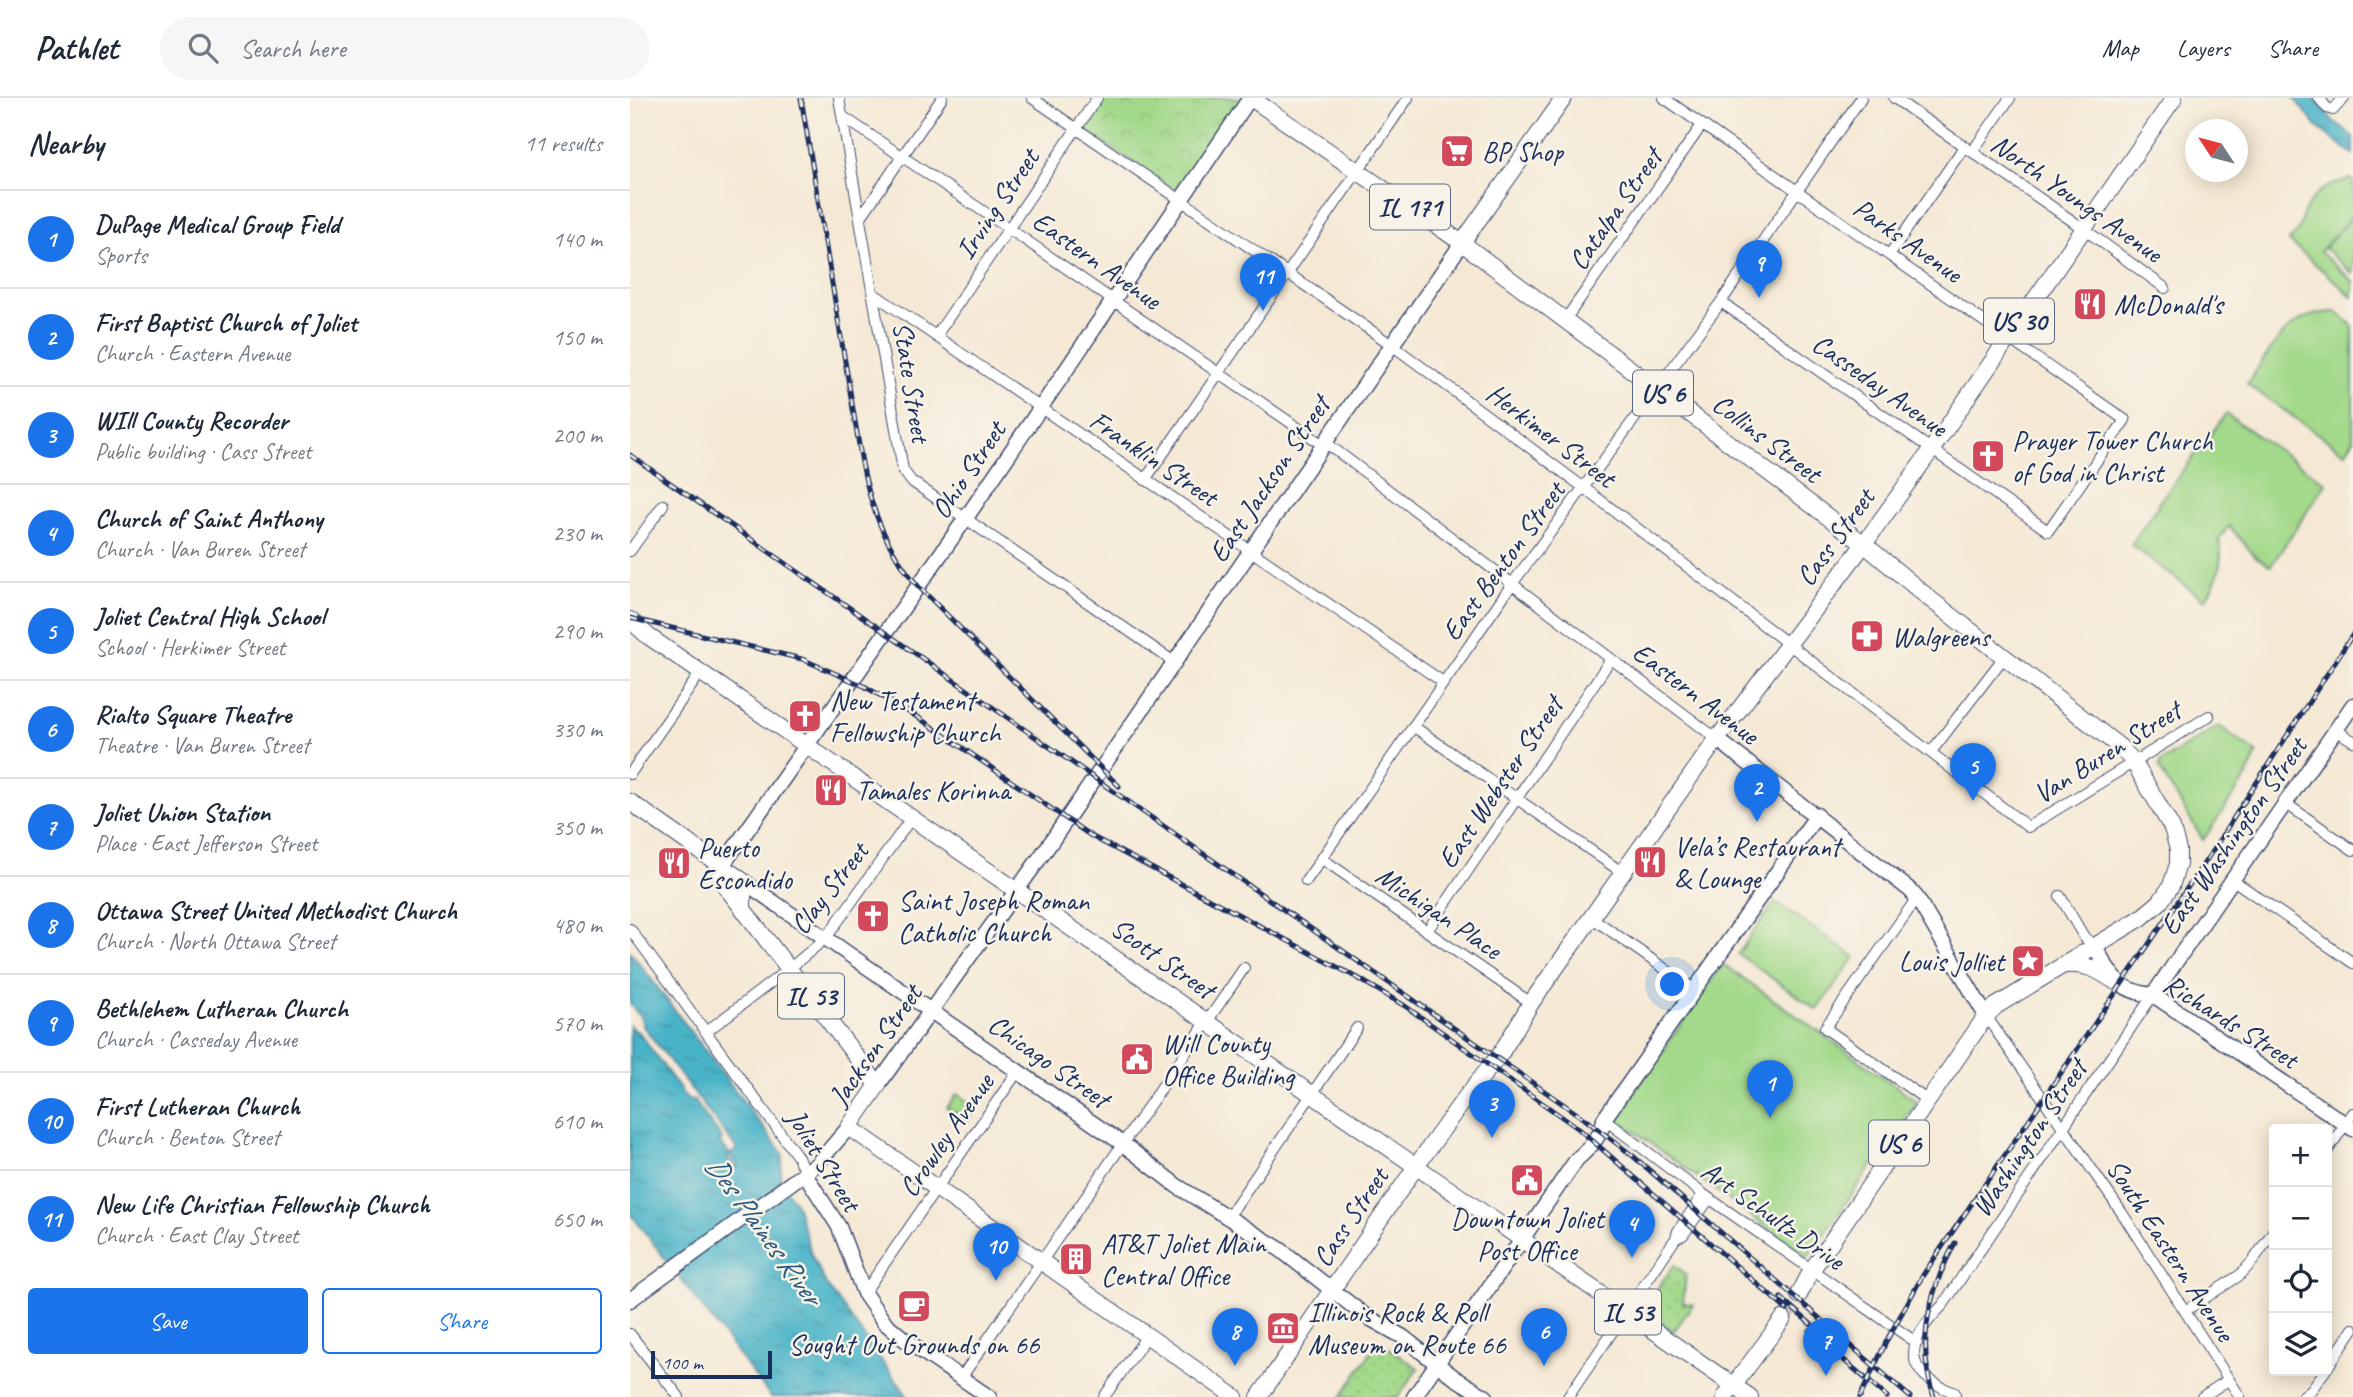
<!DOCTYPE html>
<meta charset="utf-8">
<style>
:root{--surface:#fff;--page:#f6f6f7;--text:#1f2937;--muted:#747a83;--line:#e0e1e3;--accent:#1a73e8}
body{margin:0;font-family:Caveat,sans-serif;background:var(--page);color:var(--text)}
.controls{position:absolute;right:21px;bottom:21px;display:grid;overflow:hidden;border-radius:7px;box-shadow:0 4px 18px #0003}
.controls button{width:63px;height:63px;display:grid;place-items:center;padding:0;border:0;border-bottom:2px solid var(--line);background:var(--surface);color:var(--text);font:35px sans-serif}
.compass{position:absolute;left:1555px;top:21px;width:63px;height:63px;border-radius:50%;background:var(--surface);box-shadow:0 4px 18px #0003;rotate:306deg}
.scale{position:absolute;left:21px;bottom:18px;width:121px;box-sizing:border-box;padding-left:7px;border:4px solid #1b2f5e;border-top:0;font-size:19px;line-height:24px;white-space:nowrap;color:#1b2f5e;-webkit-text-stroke:5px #f7f3e8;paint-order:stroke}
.you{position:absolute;left:1043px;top:887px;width:24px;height:24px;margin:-18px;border:5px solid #fff;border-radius:50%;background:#1a73e8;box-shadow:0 0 0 10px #1a73e833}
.badge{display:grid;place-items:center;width:46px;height:46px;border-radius:50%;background:var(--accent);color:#fff;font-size:23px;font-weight:700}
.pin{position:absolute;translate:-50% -58px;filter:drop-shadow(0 2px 4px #0008)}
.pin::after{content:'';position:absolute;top:37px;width:24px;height:21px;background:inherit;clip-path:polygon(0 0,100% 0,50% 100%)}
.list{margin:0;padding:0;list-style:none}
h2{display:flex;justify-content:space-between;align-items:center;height:91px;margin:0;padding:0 28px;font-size:30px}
h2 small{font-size:23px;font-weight:400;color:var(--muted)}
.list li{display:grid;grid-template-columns:46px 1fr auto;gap:21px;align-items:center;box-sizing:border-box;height:98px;padding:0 28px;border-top:2px solid var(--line)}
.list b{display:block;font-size:26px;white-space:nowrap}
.list p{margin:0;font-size:23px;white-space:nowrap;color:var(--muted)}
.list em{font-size:23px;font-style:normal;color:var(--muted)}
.actions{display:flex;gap:14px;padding:21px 28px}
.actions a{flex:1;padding:16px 0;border:2px solid var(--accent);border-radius:7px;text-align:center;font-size:24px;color:var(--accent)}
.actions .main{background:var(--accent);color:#fff}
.icon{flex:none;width:38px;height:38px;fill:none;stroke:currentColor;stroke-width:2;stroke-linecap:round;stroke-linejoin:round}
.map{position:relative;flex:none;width:1723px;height:1299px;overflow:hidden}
header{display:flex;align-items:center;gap:42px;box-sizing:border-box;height:98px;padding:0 35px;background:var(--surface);border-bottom:2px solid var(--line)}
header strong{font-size:33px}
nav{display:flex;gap:38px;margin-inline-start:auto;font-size:24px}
.search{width:490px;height:63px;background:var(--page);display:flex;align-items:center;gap:18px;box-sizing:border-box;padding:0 24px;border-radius:38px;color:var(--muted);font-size:26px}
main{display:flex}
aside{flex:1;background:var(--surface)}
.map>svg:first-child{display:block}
</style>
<header>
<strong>Pathlet</strong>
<div class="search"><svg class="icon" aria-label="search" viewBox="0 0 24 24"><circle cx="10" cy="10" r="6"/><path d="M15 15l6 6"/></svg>Search here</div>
<nav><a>Map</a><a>Layers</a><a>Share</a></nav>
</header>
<main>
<aside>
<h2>Nearby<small>11 results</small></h2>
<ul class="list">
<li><span class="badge">1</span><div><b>DuPage Medical Group Field</b><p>Sports</p></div><em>140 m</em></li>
<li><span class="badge">2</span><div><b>First Baptist Church of Joliet</b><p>Church · Eastern Avenue</p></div><em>150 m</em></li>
<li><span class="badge">3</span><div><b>WIll County Recorder</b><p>Public building · Cass Street</p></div><em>200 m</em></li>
<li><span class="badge">4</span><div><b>Church of Saint Anthony</b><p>Church · Van Buren Street</p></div><em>230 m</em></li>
<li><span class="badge">5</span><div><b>Joliet Central High School</b><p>School · Herkimer Street</p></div><em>290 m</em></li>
<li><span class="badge">6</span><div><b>Rialto Square Theatre</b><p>Theatre · Van Buren Street</p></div><em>330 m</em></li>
<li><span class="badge">7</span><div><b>Joliet Union Station</b><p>Place · East Jefferson Street</p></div><em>350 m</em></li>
<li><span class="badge">8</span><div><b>Ottawa Street United Methodist Church</b><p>Church · North Ottawa Street</p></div><em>480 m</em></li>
<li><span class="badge">9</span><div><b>Bethlehem Lutheran Church</b><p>Church · Casseday Avenue</p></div><em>570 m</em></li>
<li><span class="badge">10</span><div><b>First Lutheran Church</b><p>Church · Benton Street</p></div><em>610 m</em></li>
<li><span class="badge">11</span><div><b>New Life Christian Fellowship Church</b><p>Church · East Clay Street</p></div><em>650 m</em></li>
</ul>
<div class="actions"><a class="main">Save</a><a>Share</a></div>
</aside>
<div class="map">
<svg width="1723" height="1299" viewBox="0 0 1723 1299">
<defs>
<pattern id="grass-dots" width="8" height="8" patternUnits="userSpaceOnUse" patternTransform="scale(1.75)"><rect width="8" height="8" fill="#a3d98a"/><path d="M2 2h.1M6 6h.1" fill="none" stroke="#8cbb7a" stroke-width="1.8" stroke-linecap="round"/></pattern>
<pattern id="park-crowns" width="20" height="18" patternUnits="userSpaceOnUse" patternTransform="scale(1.75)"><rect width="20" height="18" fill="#a3d98a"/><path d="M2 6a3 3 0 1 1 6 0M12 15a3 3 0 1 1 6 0" fill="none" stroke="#8cbb7a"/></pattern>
<pattern id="water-ripples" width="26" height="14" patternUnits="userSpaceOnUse" patternTransform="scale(1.75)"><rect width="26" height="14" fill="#4ab4c8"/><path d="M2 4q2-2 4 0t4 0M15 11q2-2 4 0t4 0" fill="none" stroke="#3d93a6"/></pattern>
</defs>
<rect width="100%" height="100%" fill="#f7f3e8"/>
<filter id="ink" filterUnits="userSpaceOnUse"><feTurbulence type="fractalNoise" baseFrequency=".0143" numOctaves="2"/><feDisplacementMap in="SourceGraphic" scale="14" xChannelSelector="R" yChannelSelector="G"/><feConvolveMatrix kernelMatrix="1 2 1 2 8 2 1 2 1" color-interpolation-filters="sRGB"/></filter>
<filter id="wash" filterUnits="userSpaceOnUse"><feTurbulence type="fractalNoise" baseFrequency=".00686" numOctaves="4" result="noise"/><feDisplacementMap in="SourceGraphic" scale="28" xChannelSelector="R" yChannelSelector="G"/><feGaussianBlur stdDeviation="1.57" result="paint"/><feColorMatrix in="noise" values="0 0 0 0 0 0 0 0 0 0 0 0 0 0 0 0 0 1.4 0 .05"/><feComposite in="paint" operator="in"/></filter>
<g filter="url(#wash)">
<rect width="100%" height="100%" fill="#f5e9d5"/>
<path fill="url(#grass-dots)" stroke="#5f8474" stroke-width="2" d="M1044,1167L1056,1176L1053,1205L1063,1206L1044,1233L1013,1211Z
M749,1243L788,1270L768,1299H711Z"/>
<path fill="url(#park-crowns)" stroke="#5f8474" stroke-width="2" d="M470,0H616L552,97L450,29Z
M327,996L347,1010L337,1024L317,1010Z"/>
<path fill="#a3d98a" stroke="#5f8474" stroke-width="2" d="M1721,81L1723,82V116L1690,154L1723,183V199L1659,143C1673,128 1667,131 1674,115C1684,92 1699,86 1721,81Z
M1723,118V176L1694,150Z
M1707,214L1723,228V343L1715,355L1617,286C1643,250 1657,213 1707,214Z
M1596,316L1696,385L1641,468L1626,459L1599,428L1589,441C1594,463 1588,483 1575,502L1501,447L1528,408L1527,407Z
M1589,628L1627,655L1617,678L1573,742L1529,670L1531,664Z
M1145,804L1225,859L1187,912L1108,856Z
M1093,866L1287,1003L1178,1159L986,1020Z"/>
<path fill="url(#water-ripples)" stroke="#327293" stroke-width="2" d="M1664,0H1684L1702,22L1723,39V56L1687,29Z
M0,853L153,1056L150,1084L166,1106L182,1158L196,1186L278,1299H141L0,1115V928L3,932L9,934L56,1000L60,1003L63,1001L92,1041L89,1044L99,1055L98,1060L106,1071L108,1069L100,1057L107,1051L13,928L11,920L0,906Z"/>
</g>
<g filter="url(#ink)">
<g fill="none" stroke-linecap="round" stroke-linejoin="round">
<path stroke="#c9c4bd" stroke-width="16" stroke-dasharray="16 8" stroke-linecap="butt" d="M1153,1221L1169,1197"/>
<g stroke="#3c4b70" stroke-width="12">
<path id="street" d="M209,0L273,372L281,383L544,564
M402,0L762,247L953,389L1398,729L1579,618
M1034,0L1495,322L1418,433L1091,204
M1264,0L1454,131L1535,190
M1689,0L1697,10L1703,12L1714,0
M212,18L378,130L693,347
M1342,54L1380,0
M231,119L312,0
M1259,157L1334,49
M244,196L813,584
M935,222L1072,27
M306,238L467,0
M695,344L1087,641
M515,382L778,0
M0,453L33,407
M783,628L993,775
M1706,632L1723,643
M1301,654L1374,559
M0,676L71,574
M1655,705L1723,752
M691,760L901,905
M1603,782L1723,865
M676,783L882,486L1091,204L1231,0
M1430,798L1454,839L1465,849
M1287,800L1195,930L1298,1003
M961,819L1065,892
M0,831L168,1059L175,1076
M797,833L981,561
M1356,918L1492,1115L1610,1299
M77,933L160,870L196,840L282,719
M974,1021L1073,1096L1287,1245
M1697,1053L1723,1015
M598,1119L727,930
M1046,1140L1053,1137L1079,1101
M234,1195L388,973
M1555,1213L1610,1177L1623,1163L1644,1132
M0,1236L49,1299
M1697,1270L1723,1231
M331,1280L614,870
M1325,1295C1271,1274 1274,1245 1313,1207L1523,897
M474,1299L517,1238
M938,1299L1046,1140L1048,1133L1073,1096
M1572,1299L1598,1282
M1672,1299L1681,1292L1695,1273"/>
</g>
<g stroke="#3c4b70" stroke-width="17">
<path id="secondary" d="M1087,641L1280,792L1287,800L1356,918
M92,768L336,420L620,0
M113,783L493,1046L547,1088L651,1152L734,1217L773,1239L825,1280L856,1299
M1465,849C1482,878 1487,893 1523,897L1723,1031
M1523,897L1723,607
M248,987L419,747L832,145
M175,1076L209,1129L234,1195L254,1224L274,1241L359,1299
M0,1202L187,1066L219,1029
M784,1299L947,1061C959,1051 972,1037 974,1021L1187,717"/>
</g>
<g stroke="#3c4b70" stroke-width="18">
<path id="primary" d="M621,0L832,145L1234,446L1300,501L1490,649L1503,663L1542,730L1548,752V766L1541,788L1530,804L1511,820L1366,908L1356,918L1181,1173L1169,1197
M832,145L934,0
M0,522L18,538L1120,1299
M0,704L113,783V809
M92,768L90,778L93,785L248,987L219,1029L605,1299
M1436,867C1457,865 1469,873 1486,884
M629,1299L787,1067L832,1004L871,955L901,905L1087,641L1234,446L1302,351L1544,0
M1095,1299L1153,1221"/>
</g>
<use href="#street" stroke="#fff" stroke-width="10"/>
<use href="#secondary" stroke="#fff" stroke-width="14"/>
<use href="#primary" stroke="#fff" stroke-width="16"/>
<g stroke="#1b2f5e" stroke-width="5">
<path id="rail" d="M171,0L232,365C241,412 257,452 288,488L489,688
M0,357L956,1022L1003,1058L1280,1299
M0,520L172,561L234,588L289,620L461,738L726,879L775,908L949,1031L1157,1212
M1151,1200L1191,1235
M1180,1233L1257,1299
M1230,1299L1258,1240L1293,1177L1577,761L1723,536
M1304,1299C1286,1246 1299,1193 1325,1145"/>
</g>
<use href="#rail" stroke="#f7f3e8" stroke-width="2.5" stroke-dasharray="8" stroke-linecap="butt"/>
</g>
</g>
<defs>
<g id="supermarket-square" transform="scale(1.75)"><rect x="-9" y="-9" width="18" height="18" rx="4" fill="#d1495b" stroke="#f7f3e8"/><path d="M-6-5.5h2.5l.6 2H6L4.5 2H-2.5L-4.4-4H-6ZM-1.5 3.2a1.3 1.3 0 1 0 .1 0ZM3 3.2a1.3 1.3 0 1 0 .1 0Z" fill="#fff"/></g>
<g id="restaurant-square" transform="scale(1.75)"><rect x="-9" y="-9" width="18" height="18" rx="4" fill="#d1495b" stroke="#f7f3e8"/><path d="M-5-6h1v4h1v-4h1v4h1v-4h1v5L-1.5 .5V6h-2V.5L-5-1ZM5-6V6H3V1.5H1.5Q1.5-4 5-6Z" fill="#fff"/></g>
<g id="church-square" transform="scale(1.75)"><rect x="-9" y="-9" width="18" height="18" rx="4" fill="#d1495b" stroke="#f7f3e8"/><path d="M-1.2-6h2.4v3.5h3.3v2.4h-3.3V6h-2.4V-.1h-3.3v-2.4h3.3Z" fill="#fff"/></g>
<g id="pharmacy-square" transform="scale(1.75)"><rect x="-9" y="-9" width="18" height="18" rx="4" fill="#d1495b" stroke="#f7f3e8"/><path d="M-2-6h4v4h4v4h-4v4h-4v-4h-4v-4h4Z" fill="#fff"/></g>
<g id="sight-square" transform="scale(1.75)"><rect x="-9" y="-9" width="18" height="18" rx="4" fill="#d1495b" stroke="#f7f3e8"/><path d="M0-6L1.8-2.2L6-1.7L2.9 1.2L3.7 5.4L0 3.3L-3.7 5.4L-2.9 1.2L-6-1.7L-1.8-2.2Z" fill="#fff"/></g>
<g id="civic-square" transform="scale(1.75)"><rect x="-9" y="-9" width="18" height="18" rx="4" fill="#d1495b" stroke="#f7f3e8"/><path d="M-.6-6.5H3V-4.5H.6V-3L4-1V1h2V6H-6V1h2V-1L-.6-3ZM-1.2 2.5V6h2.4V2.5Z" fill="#fff"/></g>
<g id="building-square" transform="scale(1.75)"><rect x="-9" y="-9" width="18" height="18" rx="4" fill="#d1495b" stroke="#f7f3e8"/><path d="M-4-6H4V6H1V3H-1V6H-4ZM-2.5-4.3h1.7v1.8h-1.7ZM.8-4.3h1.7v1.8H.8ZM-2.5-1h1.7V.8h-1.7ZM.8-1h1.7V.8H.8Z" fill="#fff"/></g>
<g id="cafe-square" transform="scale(1.75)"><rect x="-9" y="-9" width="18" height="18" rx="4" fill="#d1495b" stroke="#f7f3e8"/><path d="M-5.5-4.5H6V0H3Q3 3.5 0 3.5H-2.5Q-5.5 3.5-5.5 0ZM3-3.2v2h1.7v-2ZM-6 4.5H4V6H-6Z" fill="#fff"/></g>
<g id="museum-square" transform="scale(1.75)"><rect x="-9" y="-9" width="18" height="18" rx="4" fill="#d1495b" stroke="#f7f3e8"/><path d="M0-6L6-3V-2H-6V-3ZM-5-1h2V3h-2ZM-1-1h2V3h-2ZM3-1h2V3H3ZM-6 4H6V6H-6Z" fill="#fff"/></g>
</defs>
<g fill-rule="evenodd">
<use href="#supermarket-square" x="827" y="53"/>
<use href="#restaurant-square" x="1460" y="206"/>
<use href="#church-square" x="1358" y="358"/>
<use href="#pharmacy-square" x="1237" y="538"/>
<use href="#church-square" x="175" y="618"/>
<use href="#restaurant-square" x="201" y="692"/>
<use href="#restaurant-square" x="1020" y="764"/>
<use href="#restaurant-square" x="44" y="765"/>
<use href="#church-square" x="243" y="818"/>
<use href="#sight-square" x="1398" y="863"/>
<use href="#civic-square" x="507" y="961"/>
<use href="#civic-square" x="897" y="1082"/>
<use href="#building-square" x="446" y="1161"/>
<use href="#cafe-square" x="284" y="1208"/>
<use href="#museum-square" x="653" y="1230"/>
</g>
<g text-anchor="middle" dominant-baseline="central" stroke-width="5" stroke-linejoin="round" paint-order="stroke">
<g fill="#f7f3e8" stroke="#5d6a87" stroke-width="2">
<rect x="740" y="86.5" width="80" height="45" rx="5"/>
<rect x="1354" y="200.5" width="70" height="45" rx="5"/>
<rect x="1003" y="272.5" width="60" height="45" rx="5"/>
<rect x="148" y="875.5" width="66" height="45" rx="5"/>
<rect x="1239" y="1022.5" width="60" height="45" rx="5"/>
<rect x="965" y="1191.5" width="66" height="45" rx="5"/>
</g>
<g font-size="26" font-weight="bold" fill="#1b2f5e">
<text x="780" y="109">IL 171</text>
<text x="1389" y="223">US 30</text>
<text x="1033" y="295">US 6</text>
<text x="181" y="898">IL 53</text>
<text x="1269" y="1045">US 6</text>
<text x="998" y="1214">IL 53</text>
</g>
<g font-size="28" fill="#1b2f5e" stroke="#f7f3e8" text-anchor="start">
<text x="852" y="53">BP Shop</text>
<text x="1484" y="206">McDonald's</text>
<text x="1382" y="342">Prayer Tower Church<tspan x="1382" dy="32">of God in Christ</tspan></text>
<text x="1262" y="538">Walgreens</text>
<text x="200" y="602">New Testament<tspan x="200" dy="32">Fellowship Church</tspan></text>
<text x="226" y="692">Tamales Korinna</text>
<text x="1044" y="748">Vela’s Restaurant<tspan x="1044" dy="32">&amp; Lounge</tspan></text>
<text x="68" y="749">Puerto<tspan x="68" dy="32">Escondido</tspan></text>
<text x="268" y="802">Saint Joseph Roman<tspan x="268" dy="32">Catholic Church</tspan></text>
<text x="1374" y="863" text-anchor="end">Louis Jolliet</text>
<text x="532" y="945">Will County<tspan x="532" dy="32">Office Building</tspan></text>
<text x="897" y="1120" text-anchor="middle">Downtown Joliet<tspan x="897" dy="32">Post Office</tspan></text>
<text x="471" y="1145">AT&amp;T Joliet Main<tspan x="471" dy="32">Central Office</tspan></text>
<text x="678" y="1214">Illinois Rock &amp; Roll<tspan x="678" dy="32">Museum on Route 66</tspan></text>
<text x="284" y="1246" text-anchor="middle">Sought Out Grounds on 66</text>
</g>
<g font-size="28" fill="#1b2f5e" stroke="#f7f3e8">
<text transform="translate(1447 100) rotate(35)">North Youngs Avenue</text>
<text transform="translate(367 106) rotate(-56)">Irving Street</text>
<text transform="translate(985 111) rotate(-55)">Catalpa Street</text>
<text transform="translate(1278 142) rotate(35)">Parks Avenue</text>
<text transform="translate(467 162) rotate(35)">Eastern Avenue</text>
<text transform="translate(282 284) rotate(81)">State Street</text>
<text transform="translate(1250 287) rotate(35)">Casseday Avenue</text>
<text transform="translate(921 337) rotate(37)">Herkimer Street</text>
<text transform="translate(1137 340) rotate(37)">Collins Street</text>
<text transform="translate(524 360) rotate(34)">Franklin Street</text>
<text transform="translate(338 372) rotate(-56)">Ohio Street</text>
<text transform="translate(639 381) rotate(-56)">East Jackson Street</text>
<text transform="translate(1205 439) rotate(-54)">Cass Street</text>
<text transform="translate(873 463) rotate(-54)">East Benton Street</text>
<text transform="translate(1066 595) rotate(37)">Eastern Avenue</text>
<text transform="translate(1477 654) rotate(-32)">Van Buren Street</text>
<text transform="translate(870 684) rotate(-56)">East Webster Street</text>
<text transform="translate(1603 738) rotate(-55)">East Washington Street</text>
<text transform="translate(199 790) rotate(-52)">Clay Street</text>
<text transform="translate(809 814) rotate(34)">Michigan Place</text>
<text transform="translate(533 860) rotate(35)">Scott Street</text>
<text transform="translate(1601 923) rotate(32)">Richards Street</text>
<text transform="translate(245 947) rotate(-55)">Jackson Street</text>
<text transform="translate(419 963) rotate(35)">Chicago Street</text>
<text transform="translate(316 1037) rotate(-55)">Crowley Avenue</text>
<text transform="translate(1399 1040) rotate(-56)">Washington Street</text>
<text transform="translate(194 1062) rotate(58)">Joliet Street</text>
<text transform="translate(1143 1117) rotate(35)">Art Schultz Drive</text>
<text transform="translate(720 1119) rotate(-56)">Cass Street</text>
<text transform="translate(1541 1152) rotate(57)">South Eastern Avenue</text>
</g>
<g font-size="30" font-style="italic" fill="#29577e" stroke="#f7f3e8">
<text transform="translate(134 1132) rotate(54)">Des Plaines River</text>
</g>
</g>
</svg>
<div class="controls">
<button>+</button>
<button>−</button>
<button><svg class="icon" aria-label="locate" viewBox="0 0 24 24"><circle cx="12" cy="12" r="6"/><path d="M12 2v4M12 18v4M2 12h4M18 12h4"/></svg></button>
<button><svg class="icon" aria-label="layers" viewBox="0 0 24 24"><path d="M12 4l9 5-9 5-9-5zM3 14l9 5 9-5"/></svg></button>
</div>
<svg class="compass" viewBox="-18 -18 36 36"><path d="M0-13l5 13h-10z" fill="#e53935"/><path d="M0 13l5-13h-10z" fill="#747a83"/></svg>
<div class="scale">100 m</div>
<div class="you"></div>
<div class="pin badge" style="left:1140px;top:1020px">1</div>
<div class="pin badge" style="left:1127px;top:724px">2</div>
<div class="pin badge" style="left:862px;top:1040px">3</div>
<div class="pin badge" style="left:1002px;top:1160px">4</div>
<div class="pin badge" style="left:1343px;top:703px">5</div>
<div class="pin badge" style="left:914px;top:1268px">6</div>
<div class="pin badge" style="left:1196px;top:1278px">7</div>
<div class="pin badge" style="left:605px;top:1268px">8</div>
<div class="pin badge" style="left:1129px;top:200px">9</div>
<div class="pin badge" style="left:366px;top:1183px">10</div>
<div class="pin badge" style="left:633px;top:213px">11</div>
</div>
</main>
